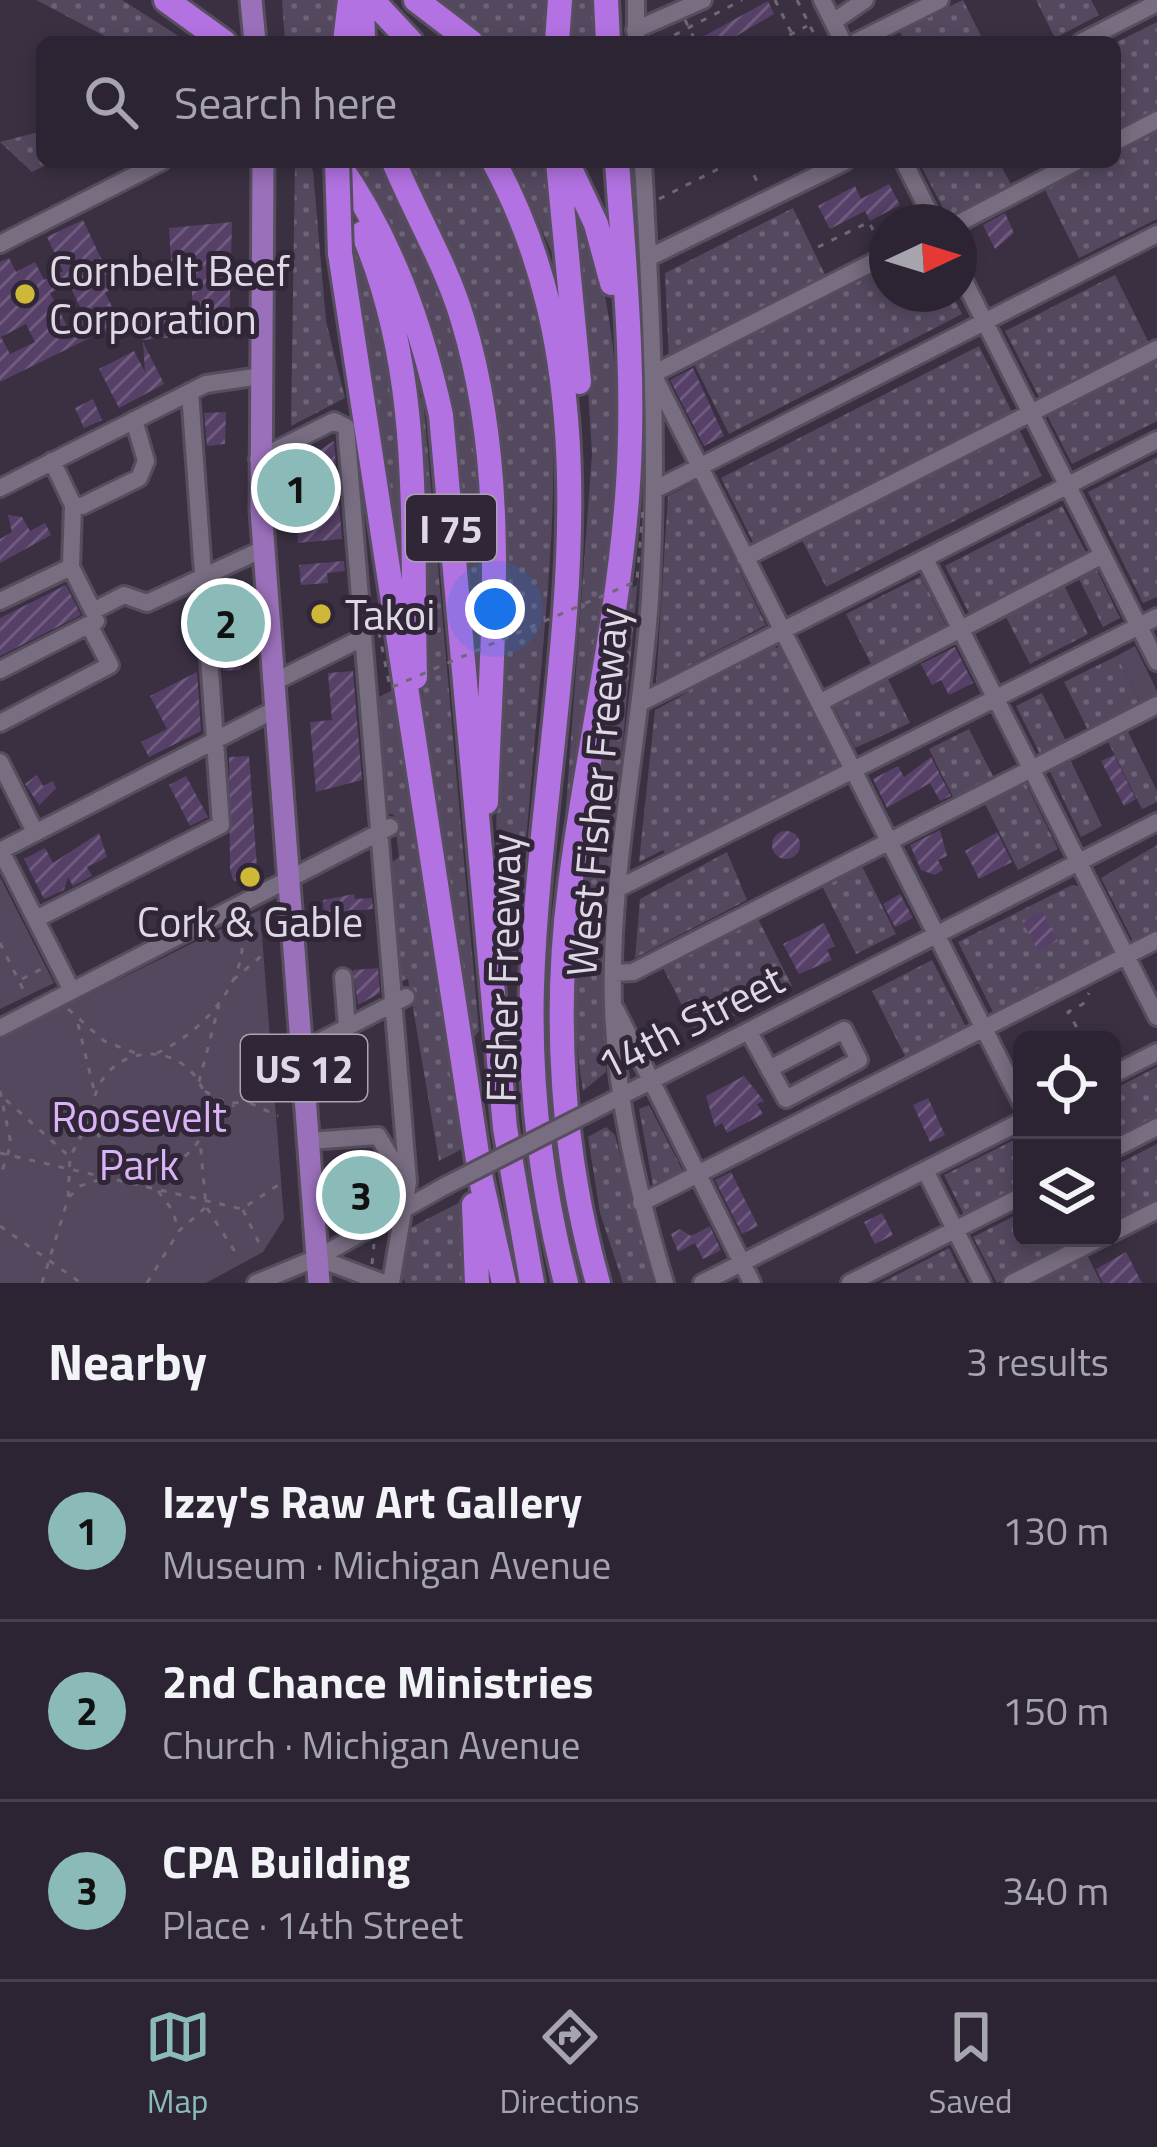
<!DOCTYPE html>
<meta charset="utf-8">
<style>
:root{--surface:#2c2432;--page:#342c3a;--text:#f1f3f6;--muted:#a6a4ac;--line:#48414d;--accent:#8bbbb9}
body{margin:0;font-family:"Titillium Web",sans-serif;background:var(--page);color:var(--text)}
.controls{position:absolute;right:36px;bottom:36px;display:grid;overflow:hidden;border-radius:18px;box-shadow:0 6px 18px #0003}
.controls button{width:108px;height:108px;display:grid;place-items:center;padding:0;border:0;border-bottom:3px solid var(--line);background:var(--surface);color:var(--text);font:60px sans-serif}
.compass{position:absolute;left:869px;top:204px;width:108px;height:108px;border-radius:50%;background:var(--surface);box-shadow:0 6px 18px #0003;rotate:86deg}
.you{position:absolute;left:495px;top:609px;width:42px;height:42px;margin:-30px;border:9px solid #fff;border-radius:50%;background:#1a73e8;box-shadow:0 0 0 18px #1a73e833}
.badge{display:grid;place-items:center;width:78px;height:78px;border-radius:50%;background:var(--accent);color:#111;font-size:39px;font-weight:700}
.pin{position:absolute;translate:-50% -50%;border:6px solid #fff;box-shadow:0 3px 12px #0006}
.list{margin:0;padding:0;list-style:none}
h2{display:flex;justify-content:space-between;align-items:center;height:156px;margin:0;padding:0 48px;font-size:51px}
h2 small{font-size:39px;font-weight:400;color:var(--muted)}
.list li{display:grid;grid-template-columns:78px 1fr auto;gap:36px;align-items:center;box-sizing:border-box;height:180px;padding:0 48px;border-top:3px solid var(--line)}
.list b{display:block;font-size:45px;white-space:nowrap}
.list p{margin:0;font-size:39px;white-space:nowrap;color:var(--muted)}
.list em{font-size:39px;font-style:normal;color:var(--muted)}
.icon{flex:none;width:66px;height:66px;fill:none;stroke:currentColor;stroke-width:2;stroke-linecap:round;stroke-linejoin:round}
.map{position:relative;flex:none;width:1157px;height:1283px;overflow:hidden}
.search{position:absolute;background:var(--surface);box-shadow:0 6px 18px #0003;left:36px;right:36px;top:36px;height:132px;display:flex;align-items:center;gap:30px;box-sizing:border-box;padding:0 42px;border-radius:18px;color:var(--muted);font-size:45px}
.sheet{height:696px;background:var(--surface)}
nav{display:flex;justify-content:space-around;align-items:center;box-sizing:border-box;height:168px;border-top:3px solid var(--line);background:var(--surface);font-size:33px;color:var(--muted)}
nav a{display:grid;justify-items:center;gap:6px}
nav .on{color:var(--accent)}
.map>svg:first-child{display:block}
</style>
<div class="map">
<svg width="1157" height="1283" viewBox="0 0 1157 1283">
<defs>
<pattern id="grass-dots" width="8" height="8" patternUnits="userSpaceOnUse" patternTransform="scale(3)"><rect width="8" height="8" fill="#54485f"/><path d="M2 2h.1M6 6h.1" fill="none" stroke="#6c6276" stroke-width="1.8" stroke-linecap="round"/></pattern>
<pattern id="building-hatch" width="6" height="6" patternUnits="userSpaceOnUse" patternTransform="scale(3)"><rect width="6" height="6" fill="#564067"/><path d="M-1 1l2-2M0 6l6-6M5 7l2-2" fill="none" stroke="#6e5b7d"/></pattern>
</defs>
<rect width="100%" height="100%" fill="#3a3042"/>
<path fill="url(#grass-dots)" d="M36,0H122L188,42H116Z
M282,0H340L335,42H285Z
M437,0H549L547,42H487Z
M570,0H597L599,42H566Z
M963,0L984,42H905L899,30Z
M1036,0H1091L1099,15L1055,38Z
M1157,22V118L1119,137L1115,43Z
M1157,128V219L1079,258L1043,186L1090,162H1115V149Z
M42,131V162H52L32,172L0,142Z
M295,162H307L313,171L326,321L345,398L291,426Z
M351,162H384L439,286L477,420L480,654H474L468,538L464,537C452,394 431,285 351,162Z
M402,162H479C573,335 557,484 541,671C532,769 524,866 515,964H506L496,854L501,498L497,430Z
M512,162H550L559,269Z
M919,162H999L1014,190L950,222Z
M569,184C666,394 593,655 561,874L592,454L579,241Z
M793,208L828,281L669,361L665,273Z
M347,224L380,307L397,389L404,629Z
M887,261V294H952L962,314L729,434L693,362Z
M1115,275L1151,347L1042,403L1005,331Z
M979,346L1014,416L756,548L721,478Z
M1157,358V421L1072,464L1046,413Z
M423,397L479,1031L475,1036H470L423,719L417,398Z
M1017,425L1042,476L826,587L801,538Z
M1157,457V597L1143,603L1088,492Z
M696,481L766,625L656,683L668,496Z
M1062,506L1089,558L972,619L945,566Z
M641,547L603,953L606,1072L583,1091C555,925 605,754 626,590L638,585Z
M1094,564L1120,618L1103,627L1076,573Z
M921,576L950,634L875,672L846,614Z
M1062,581L1088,634L1030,664L1003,611Z
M773,641L776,648L782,645L839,760L837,770L667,857L663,850L639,862L655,710L692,690L656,706L657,700Z
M1117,656L1142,706L1089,732L1064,682Z
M885,673L910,723L855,748L831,701Z
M393,690L458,1091L462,1149L439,1161L408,979L394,984L387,866L399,857L394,815L384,812L375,699Z
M1042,693L1068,745L1042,758L1016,706Z
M1125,726L1157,791V802L1142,809L1105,736Z
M969,729L995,780L955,801L929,749Z
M1068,755L1102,826L1081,837L1047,765Z
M1024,780L1058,849L1018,870L983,800Z
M1157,845V936L1136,947L1101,878Z
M727,852L747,900L635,958L640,899Z
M860,862L896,934L856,954L820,882Z
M1072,885L1080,886L1114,956L995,1016L958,942Z
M756,915L792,986L697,1035L661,964Z
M932,960L968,1031L908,1062L872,991Z
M1157,1067V1120L1112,1143V1090Z
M649,1105L685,1175L654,1191L639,1109Z
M606,1127L615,1135L653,1283H623L600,1213L588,1137Z
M1022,1136V1188L965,1217L944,1175Z
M1157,1144V1204L1112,1226V1167Z
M466,1199L469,1283H405L400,1271L410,1228Z
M1022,1212V1238H1052L1060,1253L997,1283L973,1237Z
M949,1248L966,1283H881Z
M1086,1253L1101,1283H1025Z"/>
<path fill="#54485f" d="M1135,646L1157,691V698L1142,706L1117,656Z
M0,877L54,983L0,1009Z
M260,910L284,1219L263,1252L206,1283H0V1038Z"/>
<path fill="url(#building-hatch)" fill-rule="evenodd" d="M768,1L774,14L726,42H693Z
M889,184L900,205L870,221L865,211L830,229L818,206L855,186L861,199Z
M1005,213L1014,233L995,249L983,225Z
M83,220L115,288L105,293L125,332L112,337L104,331L0,382V262L9,258L16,272L35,262L44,280L63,271L47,237ZM69,284L85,317L67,326L50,293ZM26,324L35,342L10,354L1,337Z
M232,222L229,332L142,340L140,316L193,311L191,277L172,278L169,228Z
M143,342L164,384L119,408L99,369L134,351L145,372Z
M693,368L724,436L704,446L670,380Z
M93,399L102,420L84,428L75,408Z
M226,412L225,444L207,446L204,413Z
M334,441L342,539L298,543L292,467Z
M8,515L22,517L30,531L45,523L51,535L0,563V539L12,532Z
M344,561L345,571L327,573L328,583L301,585L299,565Z
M66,585L81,615L0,656V618Z
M236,601L241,670L223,671L218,602Z
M955,647L973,683L949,695L941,680L932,685L921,664Z
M353,671L362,780L316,792L310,722L332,720L328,673Z
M197,672L201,731L149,757L141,742L167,729L150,696Z
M1114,755L1136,799L1124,806L1101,761Z
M249,756L257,867L256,878L241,883L233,880L230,869L229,757Z
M931,757L951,796L940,801L930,783L887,808L873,779L898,766L904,777Z
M37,775L43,786L53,781L56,788L39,805L25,784Z
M186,776L208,817L190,826L169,785Z
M940,830L947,856L938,860L943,870L935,875L921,870L910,845Z
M772 845a14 14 0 1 1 28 0a14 14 0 1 1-28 0Z
M997,832L1012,862L979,879L965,851Z
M99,833L107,857L87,867L92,876L73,886L68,877L64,890L44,899L24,859L45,848L53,863Z
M354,894L355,899L372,898L373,909L324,913L323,900Z
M900,894L913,918L895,927L883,904Z
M1042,911L1058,941L1038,951L1022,921Z
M824,923L835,946L827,950L832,960L799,974L783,944Z
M378,968L380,993L358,1005L353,970Z
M744,1076L764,1101L757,1104L763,1114L727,1133L722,1123L715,1127L706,1096Z
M928,1098L945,1135L930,1142L913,1105Z
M731,1172L758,1226L742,1234L715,1180Z
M395,1175L394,1187L351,1209L345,1206L343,1178Z
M882,1213L893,1235L875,1244L864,1222Z
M710,1226L721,1250L703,1259L695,1243L678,1252L671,1234L680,1229L691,1236Z
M1126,1252L1142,1283H1103L1096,1269Z"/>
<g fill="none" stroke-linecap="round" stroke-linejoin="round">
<g stroke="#564e5d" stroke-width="22">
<path id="minor" d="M636,0V42
M822,0L843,42
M833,22L865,0
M635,30L703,0
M856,42L940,0
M1081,42L1157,3
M1115,142L1157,120
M643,162C651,307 659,453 650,599C641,734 609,871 613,1006C616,1101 638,1193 665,1283
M904,162L934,222
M959,223L1076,162
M0,244L161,162
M648,258L844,162
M959,271L1157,662
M653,374L887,255
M657,382L1022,1104
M258,459L334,421L346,427L408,1182L391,1283
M52,461L73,505L82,506L139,478L146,461L134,420
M0,488L206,384L261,376
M656,489L1157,234
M745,558L1157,349
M925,559L1157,1017
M71,567L73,505
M0,601L71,567L93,611L124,595L147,603L263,549
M0,670L96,621
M274,682L362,638
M642,702L1157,440
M819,703L1103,555
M0,723L110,665L89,625
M0,762L35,832
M0,851L276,709
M1,851L72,991
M619,888L1157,617
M36,919L221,825L190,392
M614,973L633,972L1157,705
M343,977L347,1027
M616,1010L752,1283
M0,1028L390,827
M749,1032C761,1054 773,1076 786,1099L859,1060L844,1030L769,1069
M303,1050L406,997
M1112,1075L1157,1052
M592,1111L1157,822
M309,1141L378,1136L393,1161L406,1162
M1112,1150L1157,1127
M925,1170L982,1283
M641,1203L1157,940
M1112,1233L1157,1210
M317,1258L384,1283
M256,1283L317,1258L445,1186
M702,1283L1022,1121
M850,1283L1022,1196
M1012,1283L1101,1238"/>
</g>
<g stroke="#564e5d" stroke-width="27">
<path id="major" d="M251,0L255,42
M263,162L261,510L319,1283"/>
</g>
<g stroke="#564e5d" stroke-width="30">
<path id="highway" d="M166,0L224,42
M372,0L411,42
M416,0L471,42
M606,0L608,42
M362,2L363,42
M345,42L350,0
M557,42L560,0
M337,162C391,239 421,324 441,415L505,1128L532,1283
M394,162C416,215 447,266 463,321C510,477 491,641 486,802
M494,162C631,415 541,713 532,985C529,1085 541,1186 566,1283
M558,162L579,382
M567,162L596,224L612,283
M363,233C424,376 411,525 415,677
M340,253L481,1180L504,1283
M474,1205L477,1283
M598,1283C562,1156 553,1017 570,886C586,757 617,628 627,498C636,386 625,274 617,162"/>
</g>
<path stroke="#706777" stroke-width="3" stroke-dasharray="6 9" stroke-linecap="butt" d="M775,0L796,42
M797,0L818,42
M685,20L696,42
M661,42L742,0
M776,42L807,26
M747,162L760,187
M659,199L732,162
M818,247L869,222L873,230
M0,943L26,995
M22,979L45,967
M233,980L266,952
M68,1009L104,1041L138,1054
M78,1024L94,1090
M1066,1040L1077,1030
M1084,1040L1068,1012L1083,1004L1089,993
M1018,1047L1022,1067
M157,1053C200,1034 248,983 242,933
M93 1111a57 57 0 1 1 114 0a57 57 0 1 1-114 0Z
M199,1082L219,1005
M0,1091L11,1144L0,1177
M205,1091C230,1109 254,1106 276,1085
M6,1100L70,1157
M250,1103L278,1116
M208,1124L234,1105
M0,1153L242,1209L283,1182
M158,1191L173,1211L178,1229
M69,1197L80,1186L102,1179
M207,1208L239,1258
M243,1210L261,1247
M0,1226L81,1283
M372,1264L374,1244
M42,1283L68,1199L70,1157L92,1116
M147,1283L179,1231L206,1207L200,1140"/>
<use href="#minor" stroke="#786d81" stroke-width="16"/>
<use href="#major" stroke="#9b70bb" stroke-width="21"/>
<use href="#highway" stroke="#b372e2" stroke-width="24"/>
<g stroke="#564e5d" stroke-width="22" stroke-linecap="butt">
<path id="minor-bridge" d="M445,1186L592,1111"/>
</g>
<g stroke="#564e5d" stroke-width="30" stroke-linecap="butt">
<path id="highway-bridge" d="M337,162L340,253"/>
</g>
<path stroke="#706777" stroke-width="3" stroke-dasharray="6 9" stroke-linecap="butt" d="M376,617L390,688L637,581L643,508"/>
<use href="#minor-bridge" stroke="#786d81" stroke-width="16"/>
<use href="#highway-bridge" stroke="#b372e2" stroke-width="24"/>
</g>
<g fill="#ceb837" stroke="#302637" stroke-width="4.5">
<circle cx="25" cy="294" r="12"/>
<circle cx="321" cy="614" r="12"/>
<circle cx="250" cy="877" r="12"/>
</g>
<g text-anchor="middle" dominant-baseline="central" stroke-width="10" stroke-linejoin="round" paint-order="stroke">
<g fill="#302637" stroke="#aaa3b1" stroke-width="3">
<rect x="406" y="495" width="90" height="66" rx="9"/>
<rect x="241" y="1035" width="126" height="66" rx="9"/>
</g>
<g font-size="39" font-weight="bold" fill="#dfd9e5">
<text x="451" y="528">I 75</text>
<text x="304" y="1068">US 12</text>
</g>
<g font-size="42" fill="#dfd9e5" stroke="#302637" text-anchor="start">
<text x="49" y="270">Cornbelt Beef<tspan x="49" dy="48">Corporation</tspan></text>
<text x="345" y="614">Takoi</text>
<text x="250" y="921" text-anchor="middle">Cork &amp; Gable</text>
</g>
<g font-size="42" fill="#dfd9e5" stroke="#302637">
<text transform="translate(596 792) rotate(-85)">West Fisher Freeway</text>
<text transform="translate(502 968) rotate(-89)">Fisher Freeway</text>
<text transform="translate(690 1021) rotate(-27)">14th Street</text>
</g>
<g font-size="42" fill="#d9b5f7" stroke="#302637">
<text x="139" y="1116">Roosevelt<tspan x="139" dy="48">Park</tspan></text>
</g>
</g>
</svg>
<div class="controls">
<button><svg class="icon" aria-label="locate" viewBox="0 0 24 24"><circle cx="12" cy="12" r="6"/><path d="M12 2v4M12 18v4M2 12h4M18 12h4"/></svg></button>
<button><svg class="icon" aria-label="layers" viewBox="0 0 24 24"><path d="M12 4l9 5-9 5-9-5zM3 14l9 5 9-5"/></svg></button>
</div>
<svg class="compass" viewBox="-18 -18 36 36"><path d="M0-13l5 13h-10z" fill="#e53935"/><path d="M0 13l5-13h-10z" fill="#a6a4ac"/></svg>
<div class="you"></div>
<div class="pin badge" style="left:296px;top:488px">1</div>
<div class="pin badge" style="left:226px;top:623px">2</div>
<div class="pin badge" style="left:361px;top:1195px">3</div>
<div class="search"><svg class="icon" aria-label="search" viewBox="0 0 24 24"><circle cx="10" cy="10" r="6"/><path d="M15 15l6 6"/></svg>Search here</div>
</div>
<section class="sheet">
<h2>Nearby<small>3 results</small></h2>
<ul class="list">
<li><span class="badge">1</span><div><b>Izzy's Raw Art Gallery</b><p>Museum · Michigan Avenue</p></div><em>130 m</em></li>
<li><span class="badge">2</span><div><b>2nd Chance Ministries</b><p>Church · Michigan Avenue</p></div><em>150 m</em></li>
<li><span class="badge">3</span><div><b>CPA Building</b><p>Place · 14th Street</p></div><em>340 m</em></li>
</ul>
</section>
<nav>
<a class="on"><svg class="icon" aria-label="map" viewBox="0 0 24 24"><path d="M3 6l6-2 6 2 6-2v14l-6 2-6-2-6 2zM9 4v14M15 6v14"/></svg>Map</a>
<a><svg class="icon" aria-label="directions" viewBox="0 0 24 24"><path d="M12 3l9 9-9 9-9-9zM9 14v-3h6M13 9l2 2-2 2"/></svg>Directions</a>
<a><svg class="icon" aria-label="saved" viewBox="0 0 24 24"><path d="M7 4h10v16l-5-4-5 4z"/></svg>Saved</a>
</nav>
